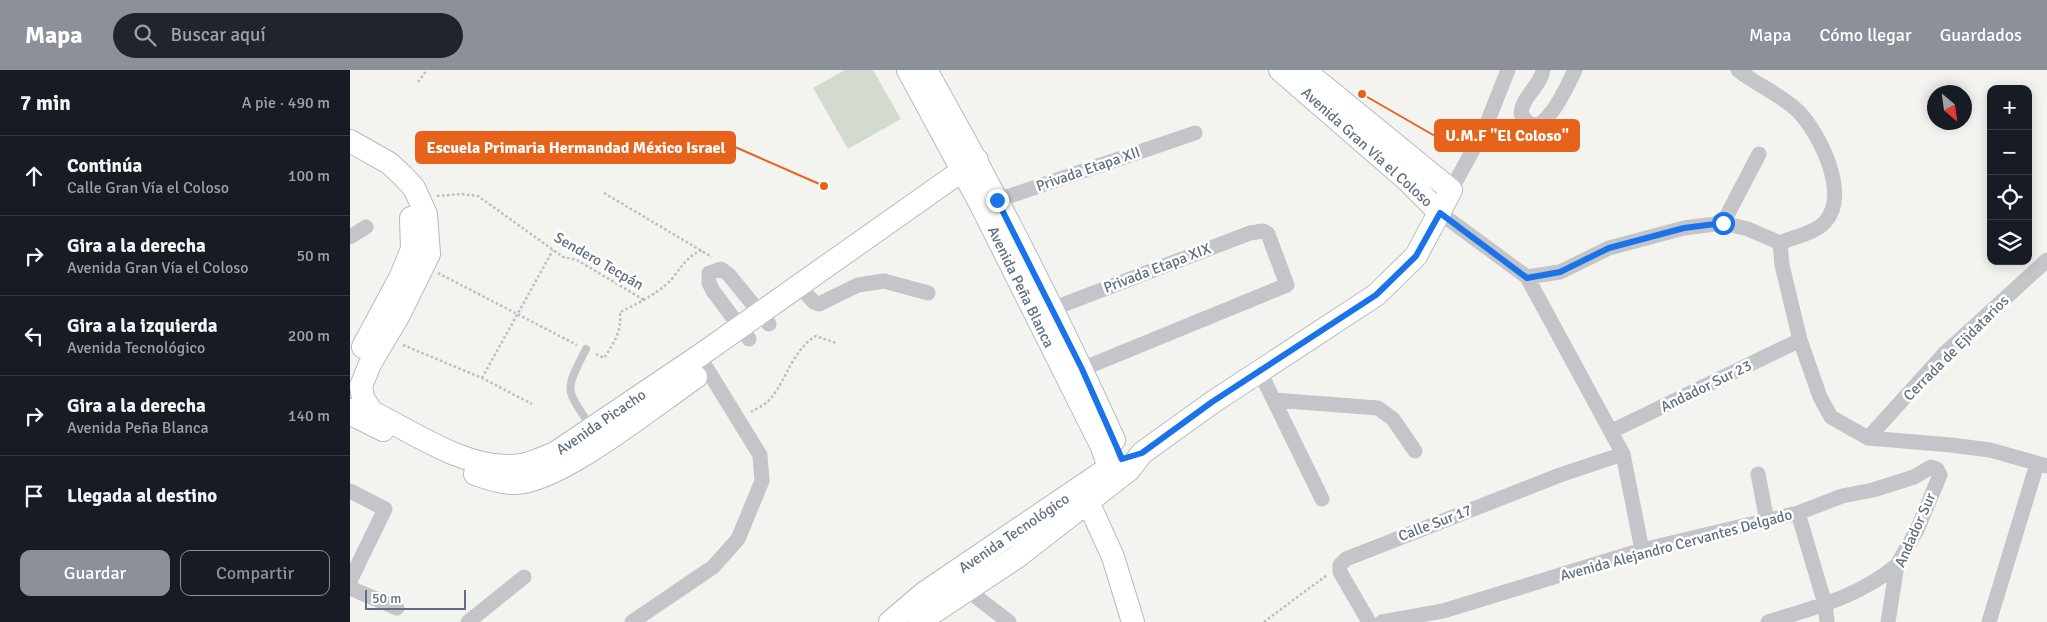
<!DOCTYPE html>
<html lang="es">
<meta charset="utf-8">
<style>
:root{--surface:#171b24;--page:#20242c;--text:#f1f3f6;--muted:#9ea1a6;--line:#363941;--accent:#8c9099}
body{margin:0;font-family:Signika,sans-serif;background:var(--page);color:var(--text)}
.controls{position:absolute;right:15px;top:15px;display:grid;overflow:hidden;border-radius:10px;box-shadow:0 2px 12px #0003}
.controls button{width:45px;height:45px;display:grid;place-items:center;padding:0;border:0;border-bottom:1px solid var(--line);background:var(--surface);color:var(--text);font:25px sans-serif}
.compass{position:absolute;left:1577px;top:15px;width:45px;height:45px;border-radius:50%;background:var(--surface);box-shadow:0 2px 12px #0003;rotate:151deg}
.scale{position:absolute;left:15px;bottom:12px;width:101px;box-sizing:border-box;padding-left:5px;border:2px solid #626f81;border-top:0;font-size:14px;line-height:18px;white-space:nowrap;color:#626f81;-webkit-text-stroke:4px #fff;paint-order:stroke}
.stop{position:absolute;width:15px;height:15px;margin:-11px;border:4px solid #1a73e8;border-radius:50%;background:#fff}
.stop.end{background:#1a73e8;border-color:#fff;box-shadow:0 1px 5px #0008}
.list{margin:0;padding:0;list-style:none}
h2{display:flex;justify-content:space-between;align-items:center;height:65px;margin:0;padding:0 20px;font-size:21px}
h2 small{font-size:16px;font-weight:400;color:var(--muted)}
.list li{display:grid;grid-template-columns:32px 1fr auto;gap:15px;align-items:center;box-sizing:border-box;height:80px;padding:0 20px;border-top:1px solid var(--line)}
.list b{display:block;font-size:19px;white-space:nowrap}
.list p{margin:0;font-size:16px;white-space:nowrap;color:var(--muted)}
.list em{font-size:16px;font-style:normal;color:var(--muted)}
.actions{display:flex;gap:10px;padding:15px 20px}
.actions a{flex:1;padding:11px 0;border:1px solid var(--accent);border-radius:10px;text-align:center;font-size:18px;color:var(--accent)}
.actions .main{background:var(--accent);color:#fff}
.icon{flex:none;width:28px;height:28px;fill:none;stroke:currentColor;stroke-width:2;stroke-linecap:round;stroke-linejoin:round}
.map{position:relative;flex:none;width:1697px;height:552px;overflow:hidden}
header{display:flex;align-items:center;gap:30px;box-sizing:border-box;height:70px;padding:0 25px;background:var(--accent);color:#fff}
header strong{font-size:24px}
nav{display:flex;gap:28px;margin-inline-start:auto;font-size:18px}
.search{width:350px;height:45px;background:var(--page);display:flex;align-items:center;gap:12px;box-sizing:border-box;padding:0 18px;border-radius:28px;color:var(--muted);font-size:19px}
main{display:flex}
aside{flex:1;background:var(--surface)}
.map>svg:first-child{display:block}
</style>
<header>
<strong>Mapa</strong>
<div class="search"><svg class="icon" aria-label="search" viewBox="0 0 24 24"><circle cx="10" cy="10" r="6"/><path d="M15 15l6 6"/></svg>Buscar aquí</div>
<nav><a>Mapa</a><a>Cómo llegar</a><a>Guardados</a></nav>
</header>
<main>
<aside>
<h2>7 min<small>A pie · 490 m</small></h2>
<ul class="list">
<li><svg class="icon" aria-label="ahead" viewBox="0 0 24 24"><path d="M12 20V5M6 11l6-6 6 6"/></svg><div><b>Continúa</b><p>Calle Gran Vía el Coloso</p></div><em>100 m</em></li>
<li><svg class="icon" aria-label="right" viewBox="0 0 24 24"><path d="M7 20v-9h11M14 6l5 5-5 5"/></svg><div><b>Gira a la derecha</b><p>Avenida Gran Vía el Coloso</p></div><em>50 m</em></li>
<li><svg class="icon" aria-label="left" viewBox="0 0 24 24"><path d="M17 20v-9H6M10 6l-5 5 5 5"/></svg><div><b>Gira a la izquierda</b><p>Avenida Tecnológico</p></div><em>200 m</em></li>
<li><svg class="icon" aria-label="right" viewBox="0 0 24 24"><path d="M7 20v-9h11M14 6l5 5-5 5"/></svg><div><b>Gira a la derecha</b><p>Avenida Peña Blanca</p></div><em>140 m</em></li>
<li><svg class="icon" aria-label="arrive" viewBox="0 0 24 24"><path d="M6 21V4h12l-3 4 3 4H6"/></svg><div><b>Llegada al destino</b></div></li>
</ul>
<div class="actions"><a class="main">Guardar</a><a>Compartir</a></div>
</aside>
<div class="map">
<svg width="1697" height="552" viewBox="0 0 1697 552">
<rect width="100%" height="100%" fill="#f3f4ef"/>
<path fill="#d3dbd0" d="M495,0H523L551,49L498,79L463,18Z"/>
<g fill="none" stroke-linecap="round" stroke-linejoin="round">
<g stroke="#b7babf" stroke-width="24">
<path id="secondary" d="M558,0L631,135L752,377L759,398L766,408
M576,0C644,120 707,244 764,370
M930,0L1058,111L1090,143
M0,71L39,93L53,106L64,118L76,144L79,184L49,245L20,294L11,316L13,328L22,342C63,362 114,398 161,396C176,396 191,389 205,383L349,286L627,90
M13,277L50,208L62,179L61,148
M0,340L7,347L33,360
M125,404C138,408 152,414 166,413C212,411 305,335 346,307
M738,432L763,487L783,552
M540,552L574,523L760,397
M569,552L667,487L779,400L792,383L863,332L1026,225L1066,186L1101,120L954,0"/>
</g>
<path stroke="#bcbdbf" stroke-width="2.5" stroke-dasharray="2.5 2.5" stroke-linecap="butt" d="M68,12L77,0
M254,123L362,187
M87,126L111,124L128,126L213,187L227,190L294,230
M88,203L227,275
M53,275L132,308L182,334
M246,284L254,288C264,273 272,261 270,242C287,234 307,224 321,210C331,198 337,186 352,180
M132,308L203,180
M401,342C407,338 416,335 420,329C437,310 442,280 466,266L486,273
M914,552L977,505"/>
<path stroke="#c3c5c9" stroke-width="8" d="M236,279C214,323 215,317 241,357"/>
<path stroke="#c3c5c9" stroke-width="15" d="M1388,0C1407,15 1430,24 1448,41C1470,64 1500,124 1475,152C1466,163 1443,167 1430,173
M1191,56L1178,53L1171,44C1172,26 1190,17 1193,0
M1164,69C1197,59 1211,30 1225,0
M1101,120L1135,58L1158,0
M639,133L845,63
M1090,143L1177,207L1273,384L1292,480
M1373,153L1409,84
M0,167L16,157
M1430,173L1432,195L1450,270L1470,327L1481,347L1518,368L1601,375L1640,380L1697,396
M1177,207L1210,202L1259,178L1334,158L1373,153L1398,159L1430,173
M458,226L464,232L469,234L508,215L534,211L578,223
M702,239L900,163L913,161L918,164L937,215L732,299
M399,269L363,221L359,213V203L371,199L379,205L419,254
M910,302L972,429
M924,330L1028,338L1043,349L1065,381
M1262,361L1450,270
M1518,368L1595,283L1697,190
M1408,404L1417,451
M0,421L35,439L0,511
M1448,443L1475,534L1477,552
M0,518L47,538
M616,519L659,552
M118,552L174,507
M282,552L363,497L388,469L412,411L410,385L349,286
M1019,552L990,502V495L996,489L1210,405L1273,384
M1032,552L1093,541L1292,480L1448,443L1492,426L1523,420L1564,407L1581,397L1587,399L1590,405L1567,460L1547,495L1538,552
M1418,552C1465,537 1509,527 1547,495
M1639,552L1687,394"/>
<use href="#secondary" stroke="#fff" stroke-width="22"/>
</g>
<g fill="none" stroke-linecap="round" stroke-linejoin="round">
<path stroke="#1a73e8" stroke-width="6" d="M647,130L732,299L772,389L792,383L862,332L1026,225L1066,186L1090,143L1177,208L1210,202L1259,178L1334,158L1373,153"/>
</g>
<g text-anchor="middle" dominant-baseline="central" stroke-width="5" stroke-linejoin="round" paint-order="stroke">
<g font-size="15" fill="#626f81" stroke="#fff">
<text transform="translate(1017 77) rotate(42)">Avenida Gran Vía el Coloso</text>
<text transform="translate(738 99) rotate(-19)">Privada Etapa XII</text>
<text transform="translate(249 191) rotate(30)">Sendero Tecpán</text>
<text transform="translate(807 198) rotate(-21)">Privada Etapa XIX</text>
<text transform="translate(671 217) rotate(64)">Avenida Peña Blanca</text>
<text transform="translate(1606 278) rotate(-45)">Cerrada de Ejidatarios</text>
<text transform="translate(1356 316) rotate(-26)">Andador Sur 23</text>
<text transform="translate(251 352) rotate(-34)">Avenida Picacho</text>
<text transform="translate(1085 453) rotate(-21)">Calle Sur 17</text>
<text transform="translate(1565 460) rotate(-66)">Andador Sur</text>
<text transform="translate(664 463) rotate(-34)">Avenida Tecnológico</text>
<text transform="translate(1326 475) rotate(-15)">Avenida Alejandro Cervantes Delgado</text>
</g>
</g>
<path fill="none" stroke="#e7631c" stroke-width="2" d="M1012 24L1085 66M474 116L385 77"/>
<g fill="#e7631c" stroke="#fff" stroke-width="2">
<circle cx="1012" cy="24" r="5"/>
<circle cx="474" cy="116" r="5"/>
</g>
<g fill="#e7631c" stroke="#e7631c" stroke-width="2">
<rect x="1085" y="50" width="144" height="31" rx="5"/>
<rect x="66" y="62" width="319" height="31" rx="5"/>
</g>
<g font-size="16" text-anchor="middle" font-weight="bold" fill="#fff">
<text x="1157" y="71">U.M.F "El Coloso"</text>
<text x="226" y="83">Escuela Primaria Hermandad México Israel</text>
</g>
</svg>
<div class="controls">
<button>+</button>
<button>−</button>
<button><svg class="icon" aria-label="locate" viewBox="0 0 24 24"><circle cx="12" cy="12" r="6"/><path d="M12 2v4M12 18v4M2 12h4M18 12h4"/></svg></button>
<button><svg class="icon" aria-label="layers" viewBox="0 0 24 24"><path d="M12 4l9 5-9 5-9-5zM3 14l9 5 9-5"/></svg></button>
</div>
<svg class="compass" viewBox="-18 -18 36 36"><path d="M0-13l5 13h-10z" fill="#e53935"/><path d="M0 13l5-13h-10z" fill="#9ea1a6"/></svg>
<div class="scale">50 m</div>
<div class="stop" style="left:1373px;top:153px"></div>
<div class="stop end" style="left:647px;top:130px"></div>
</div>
</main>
